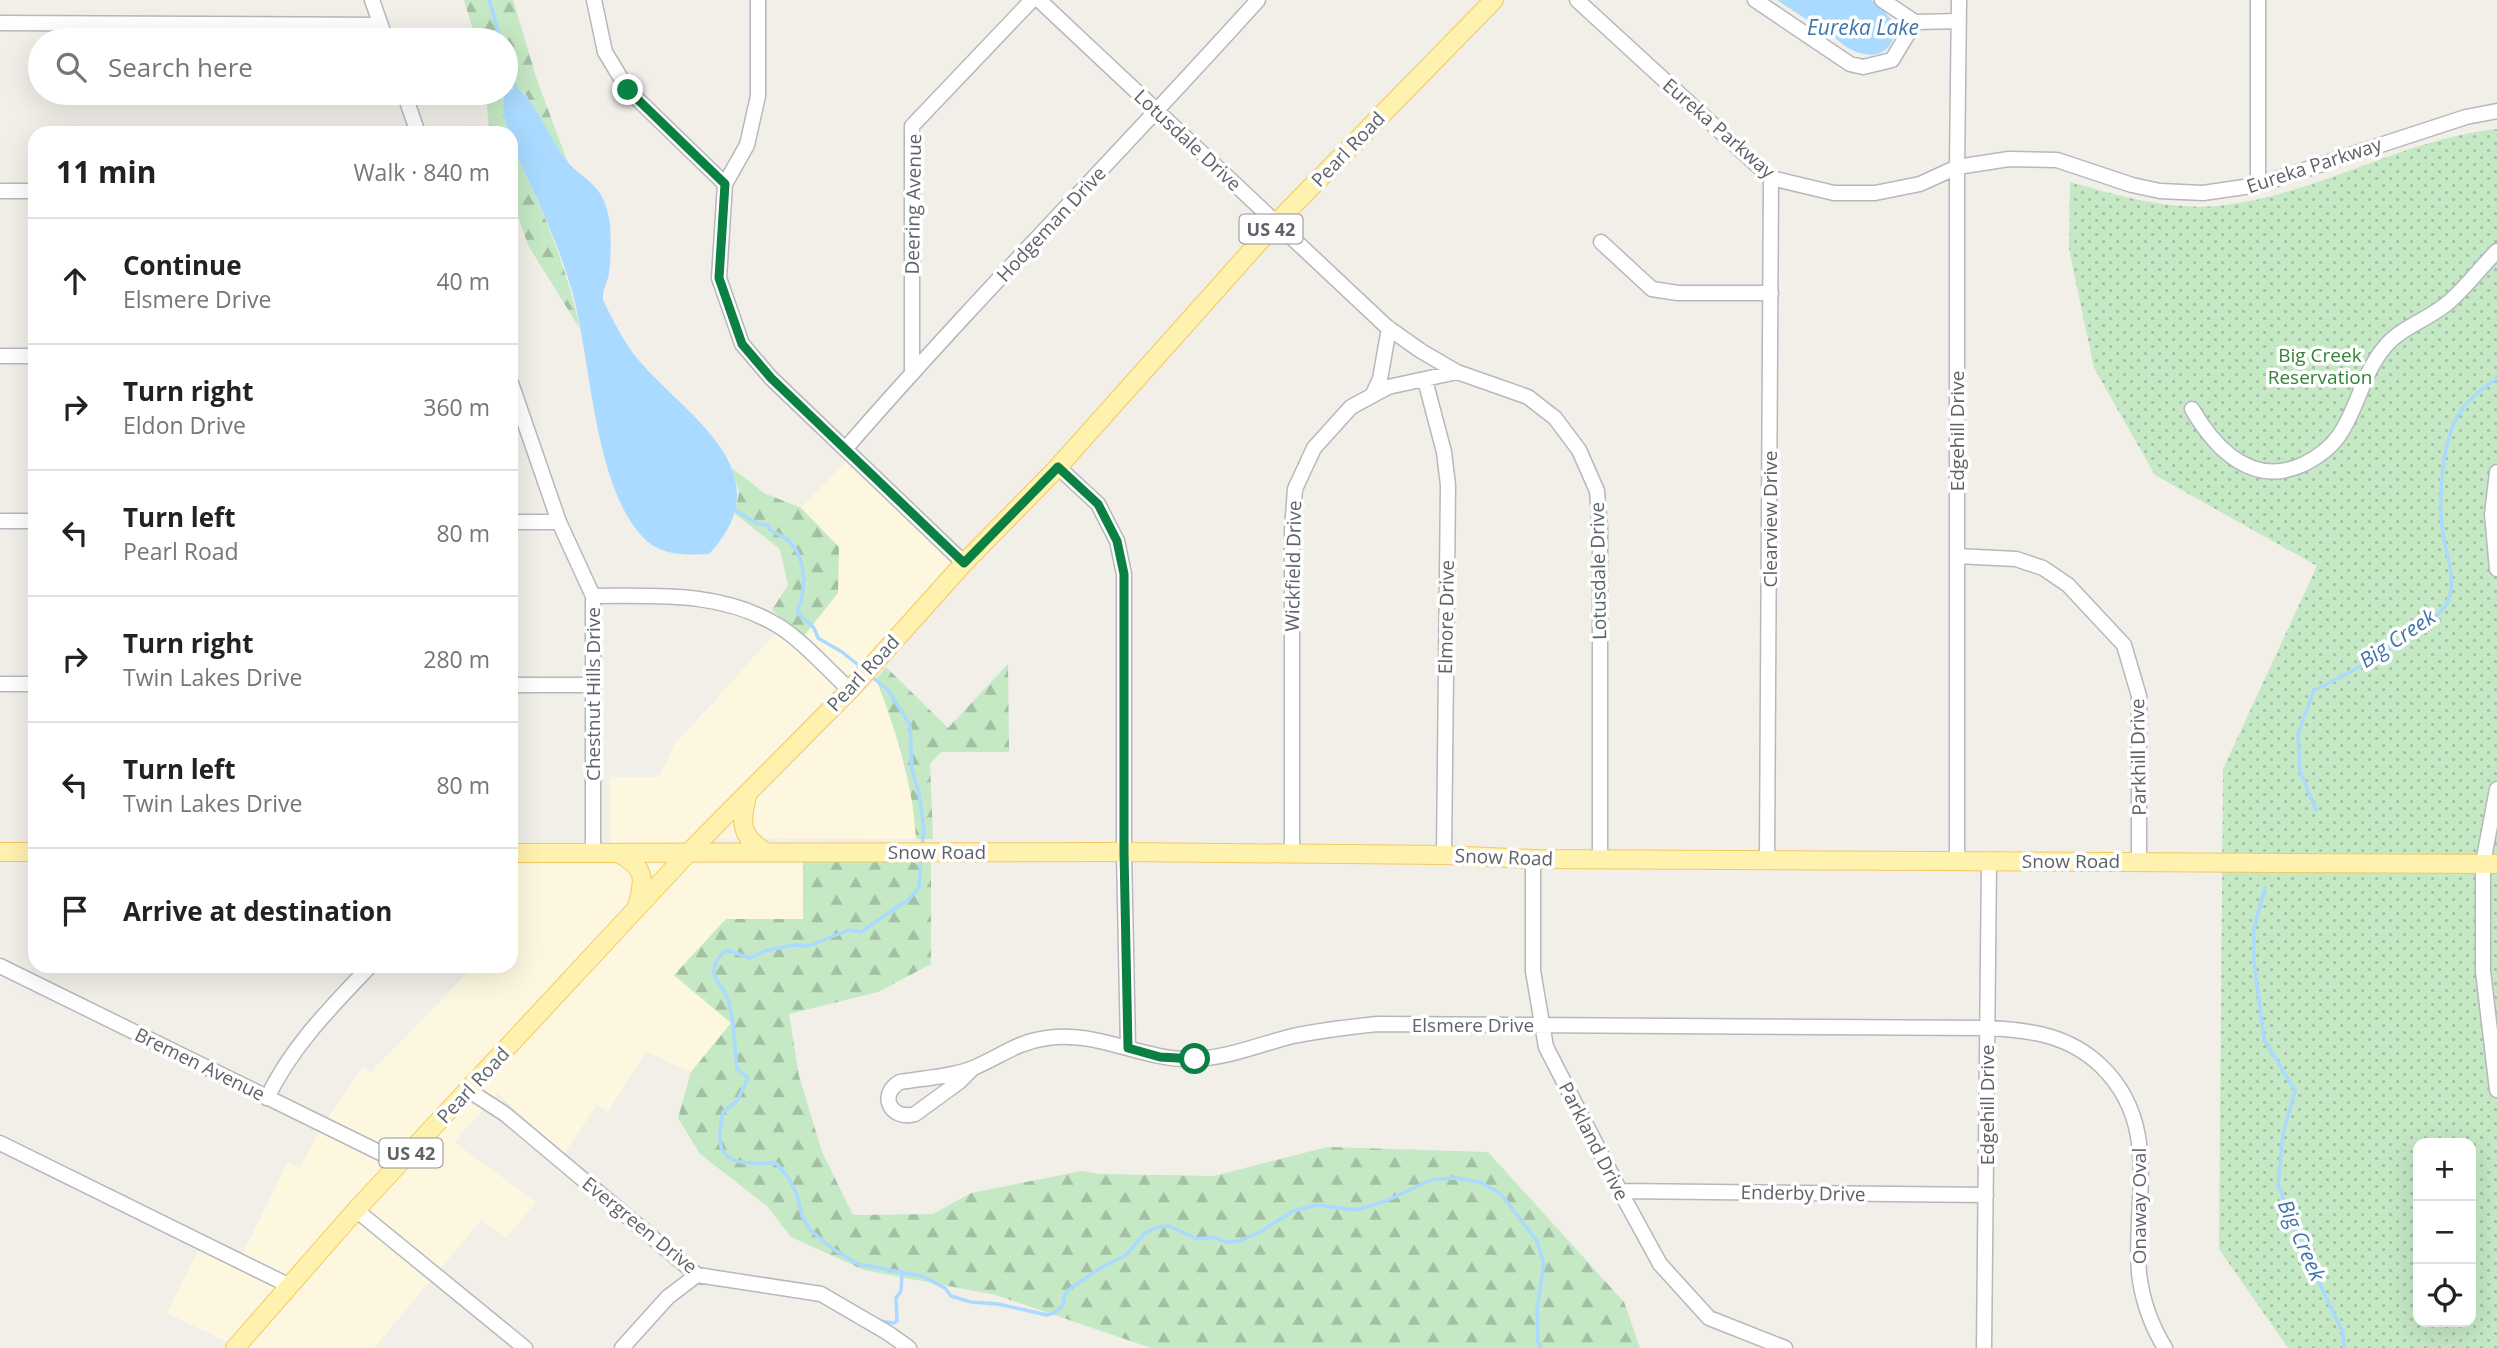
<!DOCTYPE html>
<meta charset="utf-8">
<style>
:root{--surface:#fff;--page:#f2f2f2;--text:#222;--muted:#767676;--line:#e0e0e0}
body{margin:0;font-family:"Open Sans",sans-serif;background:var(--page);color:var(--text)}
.controls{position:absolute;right:21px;bottom:21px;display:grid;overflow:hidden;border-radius:14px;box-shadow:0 7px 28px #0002}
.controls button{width:63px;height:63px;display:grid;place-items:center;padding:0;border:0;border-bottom:2px solid var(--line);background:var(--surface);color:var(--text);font:35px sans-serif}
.stop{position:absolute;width:21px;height:21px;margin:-16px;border:5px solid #0b8043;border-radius:50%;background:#fff}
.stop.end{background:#0b8043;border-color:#fff;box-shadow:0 2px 7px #0008}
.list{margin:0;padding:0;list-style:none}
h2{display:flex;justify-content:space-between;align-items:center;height:91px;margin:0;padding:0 28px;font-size:30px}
h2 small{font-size:23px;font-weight:400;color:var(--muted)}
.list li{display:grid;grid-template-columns:46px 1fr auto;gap:21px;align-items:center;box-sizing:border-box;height:126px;padding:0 28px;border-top:2px solid var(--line)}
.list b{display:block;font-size:26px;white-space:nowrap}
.list p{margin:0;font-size:23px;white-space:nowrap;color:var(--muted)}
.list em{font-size:23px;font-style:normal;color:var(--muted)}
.icon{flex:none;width:38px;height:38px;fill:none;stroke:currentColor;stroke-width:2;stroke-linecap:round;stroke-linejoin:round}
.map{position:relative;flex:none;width:2497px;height:1348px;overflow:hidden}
.search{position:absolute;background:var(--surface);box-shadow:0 7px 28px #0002;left:28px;top:28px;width:490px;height:77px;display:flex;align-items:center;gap:18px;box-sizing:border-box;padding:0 24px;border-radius:38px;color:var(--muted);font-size:26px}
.panel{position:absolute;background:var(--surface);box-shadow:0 7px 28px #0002;left:28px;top:126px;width:490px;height:847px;border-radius:21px}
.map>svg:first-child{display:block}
</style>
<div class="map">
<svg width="2497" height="1348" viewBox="0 0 2497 1348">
<defs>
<pattern id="forest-firs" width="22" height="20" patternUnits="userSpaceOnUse" patternTransform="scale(1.75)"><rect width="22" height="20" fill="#c5e8c5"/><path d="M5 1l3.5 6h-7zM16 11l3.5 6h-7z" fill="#a3c0a4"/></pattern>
<pattern id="park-dots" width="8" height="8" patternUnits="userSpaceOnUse" patternTransform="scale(1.75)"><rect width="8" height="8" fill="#c5e8c5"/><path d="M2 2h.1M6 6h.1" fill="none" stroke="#a3c0a4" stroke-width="1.8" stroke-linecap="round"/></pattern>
</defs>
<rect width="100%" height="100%" fill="#f1efe8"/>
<path fill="#fef7e0" d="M850,458L958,562L683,846H610V777H659L675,743L712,704L785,622L839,547L801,508Z
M876,679L896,731L914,810L916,839L713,838Z
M511,859H803V920L726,919L674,976L731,1023L691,1072L646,1052L608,1112L597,1104L563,1156L498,1093L454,1142L536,1202L506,1238L481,1220L374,1348H240L167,1313L202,1243L239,1261L288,1162L300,1168L323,1124L363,1067L371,1072L474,966H511Z"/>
<path fill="url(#forest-firs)" d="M464,0H513L537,80L568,163L544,127L526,95L516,87L506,90V40H476Z
M486,93H504L503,110L508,133H489Z
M511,143C541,206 565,260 580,329L528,245L511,196Z
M732,468L764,493L801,508L839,547L838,593L804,636L772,610L788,585L780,549L735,514L739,492Z
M1008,664L1009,752H941L930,764L933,839H916C913,783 896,731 876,679L886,667L948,728Z
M803,859H931V964L878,992L789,1014L799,1076L822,1152L853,1215L933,1214L971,1193L1082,1171L1101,1174L1214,1176L1327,1147L1488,1152L1624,1302L1640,1348H1151L996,1295L864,1270L791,1237L767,1206L700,1154L678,1118L691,1072L731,1023L674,975L726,919H803Z"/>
<path fill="url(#park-dots)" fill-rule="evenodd" d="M2497,129V1348H2288L2219,1249L2223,769L2317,566L2155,475L2094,368L2069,249L2070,182C2121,196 2172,212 2226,205C2320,193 2403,139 2497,129ZM2418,1143H2471V1322H2418Z"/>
<path fill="#aadaff" d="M1777,0H1871L1877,3L1895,24C1894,29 1894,36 1892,41C1882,64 1851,54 1838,40Z
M516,87C537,103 550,140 567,161C577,174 592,180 601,195C606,203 609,216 610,225C611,241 611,258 609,273C608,281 602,291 603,299C604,303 608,310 610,314C618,330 629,350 641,363C691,419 784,474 709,554C689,555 665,556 648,542C593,493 592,361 572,291C557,239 534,192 511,143V133H508L503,110L504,93Z"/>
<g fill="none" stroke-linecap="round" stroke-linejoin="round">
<path stroke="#aadaff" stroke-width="3.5" d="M489,0L501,40
M506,55L516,89
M733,509L758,524L768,525L770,530C775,534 780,534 785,538C807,554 807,589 797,612L814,628L818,638L842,652L862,668
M870,675L888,690L910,725L912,770L919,793L924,830L922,847
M2316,810L2300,771L2298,734L2314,690C2341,678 2436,627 2447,603C2457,584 2448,559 2444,540C2437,503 2440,430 2468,402C2476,393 2487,386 2497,378
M921,858L919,888L909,899L861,932L848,930L809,946L795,945L767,950L750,958L727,950C720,954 713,964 714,973C715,981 724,988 727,997C735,1019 734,1045 737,1069L748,1078L737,1101L723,1112C718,1137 714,1161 748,1163C758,1164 766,1162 777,1164L788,1177L797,1195L802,1216L809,1229L833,1249L858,1264L922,1276L945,1288L951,1296L971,1302L998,1304L1047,1315L1056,1312L1063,1305L1064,1297L1067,1291L1102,1267L1126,1255L1146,1232L1159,1227L1169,1226L1197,1239L1214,1237L1225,1242L1239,1241L1258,1233L1293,1211L1317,1205L1356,1210L1386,1201L1431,1180L1455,1178L1480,1182L1501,1194L1537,1241L1544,1264L1537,1309L1538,1342L1541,1348
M2265,888L2254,928V962L2264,1039L2295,1091L2283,1134L2278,1184L2298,1238L2343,1333L2344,1348
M880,1321L894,1323L897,1321L896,1298L901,1291L902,1272"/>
<g stroke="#b5b8bc" stroke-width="17">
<path id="minor" d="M372,0L386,40
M594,0L605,52L628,90L725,184L719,278L742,344L771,378L964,563
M1039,0L1387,327L1421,351L1457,372L1528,397L1555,418L1579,450L1597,491L1600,528V859
M1577,0L1771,178L1834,193H1875L1920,184L1957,167L2009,159L2057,160L2132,185L2160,191L2203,193L2258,185L2466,117L2497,111
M1755,0L1850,64L1863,67L1892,60L1915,22
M1882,0L1915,22L1959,21
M2258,0V185
M0,23L381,25
M404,93L418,133
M725,184L747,145L758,96V0
M0,191H35
M1601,242L1652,289L1678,293H1771
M0,356H35
M912,370V126L1032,0
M1425,380L1444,452L1448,485L1444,855
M511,383L559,522L593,596V853
M1373,394L1380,379L1389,328
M2192,409C2216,450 2253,488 2304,464C2318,457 2331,448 2340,434C2358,407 2363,373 2384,348C2400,327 2430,319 2449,302C2467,286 2481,267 2497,251
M846,448C979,295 1122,151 1258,0
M1058,467L1098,504L1117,541L1124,574V852L1128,1048
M2497,472L2492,514L2497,569
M0,521H35
M511,522H559
M1957,556L2016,559L2043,568L2068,585L2124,645L2139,696V861
M593,596C656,596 721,591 777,625C802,640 827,669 850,690
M0,684H35
M511,685H593
M2497,789L2483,863V971L2497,1090
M1292,855V530L1295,489L1314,448L1351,407L1388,387L1457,372
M1533,859V971L1546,1047L1620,1191L1660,1264L1709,1318L1785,1348
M1767,859L1771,178
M1957,861V167L1959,0
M0,966L401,1163
M972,1069L959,1082L915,1114C890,1121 878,1094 900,1082C923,1078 951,1077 973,1068C1000,1057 1016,1042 1047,1038C1098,1030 1143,1061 1194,1059C1228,1058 1260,1044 1293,1036C1321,1030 1349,1027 1377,1024L1988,1028C2030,1030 2069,1035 2101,1066C2162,1125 2133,1199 2139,1273C2142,1300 2151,1325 2165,1348
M468,1090L505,1114L697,1275L821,1294L888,1333L909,1348
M267,1098C292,1046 331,1007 370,966
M0,1143L290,1286
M1620,1191L1986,1195
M356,1210L525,1348
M622,1348L668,1297L697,1275
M1984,1348L1989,861"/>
</g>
<g stroke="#f2c960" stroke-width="20">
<path id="major" d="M748,793C740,821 739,836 766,852
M0,852H35
M511,853L1124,852L1444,855L1533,859L2497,864
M618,853C646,868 645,878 637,907
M235,1348L356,1210L689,852L850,690L964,563L1058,467L1277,222L1494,0"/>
</g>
<use href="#minor" stroke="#fff" stroke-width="14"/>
<use href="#major" stroke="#fff2af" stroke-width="18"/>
</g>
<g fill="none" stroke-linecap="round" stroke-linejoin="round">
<path stroke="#0b8043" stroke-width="9" d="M628,90L725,184L719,278L742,344L771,378L964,563L1058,467L1098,504L1117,541L1124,574V852L1128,1048L1160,1057L1195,1059"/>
</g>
<g text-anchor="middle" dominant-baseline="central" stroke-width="7" stroke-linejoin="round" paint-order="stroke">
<g fill="#fff" stroke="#8f9295" stroke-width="2">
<rect x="1239.5" y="214.5" width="63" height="29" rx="5"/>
<rect x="379.5" y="1138.5" width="63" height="29" rx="5"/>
</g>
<g font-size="18" font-weight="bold" fill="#5f6368">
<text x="1271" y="229">US 42</text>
<text x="411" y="1153">US 42</text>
</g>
<g font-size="19" fill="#5f6368" stroke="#fff">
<text transform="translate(1719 128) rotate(41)">Eureka Parkway</text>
<text transform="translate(1188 140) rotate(43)">Lotusdale Drive</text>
<text transform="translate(1348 149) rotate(-46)">Pearl Road</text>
<text transform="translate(2314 165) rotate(-18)">Eureka Parkway</text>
<text transform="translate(913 204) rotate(-89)">Deering Avenue</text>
<text transform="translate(1051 224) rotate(-47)">Hodgeman Drive</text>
<text transform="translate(1957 431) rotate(-90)">Edgehill Drive</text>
<text transform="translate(1770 519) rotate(-90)">Clearview Drive</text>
<text transform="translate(1293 566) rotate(-89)">Wickfield Drive</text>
<text transform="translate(1598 571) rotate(-91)">Lotusdale Drive</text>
<text transform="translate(1446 617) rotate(-89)">Elmore Drive</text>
<text transform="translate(863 673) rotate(-47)">Pearl Road</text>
<text transform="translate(593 694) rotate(-90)">Chestnut Hills Drive</text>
<text transform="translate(2138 757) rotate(-91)">Parkhill Drive</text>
<text x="937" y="852">Snow Road</text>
<text transform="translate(1504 857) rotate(2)">Snow Road</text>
<text x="2071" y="861">Snow Road</text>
<text x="1473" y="1025">Elsmere Drive</text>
<text transform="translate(200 1064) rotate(26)">Bremen Avenue</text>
<text transform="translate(473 1085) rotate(-47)">Pearl Road</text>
<text transform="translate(1987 1105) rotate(-90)">Edgehill Drive</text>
<text transform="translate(1594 1141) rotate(63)">Parkland Drive</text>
<text transform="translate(1803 1193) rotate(1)">Enderby Drive</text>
<text transform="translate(2139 1206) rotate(-90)">Onaway Oval</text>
<text transform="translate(640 1225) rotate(39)">Evergreen Drive</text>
</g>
<g font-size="19" fill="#348238" stroke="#fff">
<text x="2320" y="355">Big Creek<tspan x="2320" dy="22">Reservation</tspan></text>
</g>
<g font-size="21" font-style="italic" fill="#4174aa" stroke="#fff">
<text x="1863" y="27">Eureka Lake</text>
<text transform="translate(2397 638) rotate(-34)">Big Creek</text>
<text transform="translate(2302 1240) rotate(66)">Big Creek</text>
</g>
</g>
</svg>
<div class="controls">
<button>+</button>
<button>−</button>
<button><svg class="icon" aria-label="locate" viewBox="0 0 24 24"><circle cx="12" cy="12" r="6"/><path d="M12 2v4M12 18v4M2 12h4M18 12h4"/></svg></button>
</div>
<div class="stop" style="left:1195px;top:1059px"></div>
<div class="stop end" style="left:628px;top:90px"></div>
<div class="search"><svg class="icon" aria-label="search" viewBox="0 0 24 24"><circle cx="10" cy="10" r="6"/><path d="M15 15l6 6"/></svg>Search here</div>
<section class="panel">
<h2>11 min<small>Walk · 840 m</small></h2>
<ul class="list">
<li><svg class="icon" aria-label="ahead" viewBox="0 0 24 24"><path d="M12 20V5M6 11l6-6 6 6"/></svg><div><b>Continue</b><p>Elsmere Drive</p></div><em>40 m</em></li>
<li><svg class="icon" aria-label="right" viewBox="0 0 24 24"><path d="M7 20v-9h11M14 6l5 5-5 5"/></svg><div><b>Turn right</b><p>Eldon Drive</p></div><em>360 m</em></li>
<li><svg class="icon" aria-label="left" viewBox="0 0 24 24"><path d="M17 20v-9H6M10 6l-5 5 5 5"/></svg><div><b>Turn left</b><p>Pearl Road</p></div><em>80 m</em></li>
<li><svg class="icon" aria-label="right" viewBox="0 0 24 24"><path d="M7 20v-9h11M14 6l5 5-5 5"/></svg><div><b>Turn right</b><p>Twin Lakes Drive</p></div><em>280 m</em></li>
<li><svg class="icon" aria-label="left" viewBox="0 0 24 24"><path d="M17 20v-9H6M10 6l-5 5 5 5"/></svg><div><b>Turn left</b><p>Twin Lakes Drive</p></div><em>80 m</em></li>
<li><svg class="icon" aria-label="arrive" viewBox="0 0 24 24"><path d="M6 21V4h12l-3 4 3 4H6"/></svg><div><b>Arrive at destination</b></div></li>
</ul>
</section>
</div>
